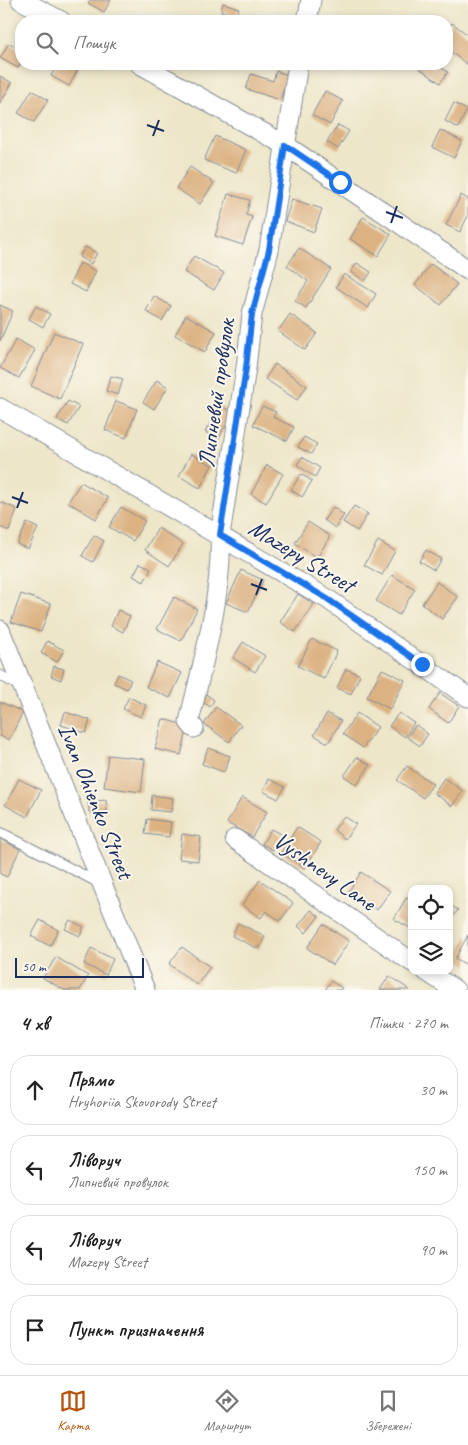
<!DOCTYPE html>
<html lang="uk">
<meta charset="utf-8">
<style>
:root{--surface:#fff;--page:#f6f6f6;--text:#222;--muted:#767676;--line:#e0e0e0;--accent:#b45309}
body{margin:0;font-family:Caveat,sans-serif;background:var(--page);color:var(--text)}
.controls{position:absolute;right:15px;bottom:15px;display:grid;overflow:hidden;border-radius:10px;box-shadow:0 2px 8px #0003}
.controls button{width:45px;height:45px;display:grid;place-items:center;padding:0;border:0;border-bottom:1px solid var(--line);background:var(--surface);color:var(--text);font:25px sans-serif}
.scale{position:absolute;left:15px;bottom:12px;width:129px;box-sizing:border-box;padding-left:5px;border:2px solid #1b2f5e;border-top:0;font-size:14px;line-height:18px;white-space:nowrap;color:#1b2f5e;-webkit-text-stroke:4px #fbf7ec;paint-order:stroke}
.stop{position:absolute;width:15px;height:15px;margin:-11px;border:4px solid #1a73e8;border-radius:50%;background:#fff}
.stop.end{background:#1a73e8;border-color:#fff;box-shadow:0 1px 5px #0008}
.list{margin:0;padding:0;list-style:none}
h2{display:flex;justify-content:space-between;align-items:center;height:65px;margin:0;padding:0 20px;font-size:21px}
h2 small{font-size:16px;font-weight:400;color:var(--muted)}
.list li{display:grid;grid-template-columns:32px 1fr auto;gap:15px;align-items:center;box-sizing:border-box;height:70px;margin:0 10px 10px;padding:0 10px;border:1px solid var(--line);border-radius:20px}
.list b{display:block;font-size:19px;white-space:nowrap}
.list p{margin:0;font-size:16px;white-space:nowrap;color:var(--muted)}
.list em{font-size:16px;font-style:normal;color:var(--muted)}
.icon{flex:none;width:28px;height:28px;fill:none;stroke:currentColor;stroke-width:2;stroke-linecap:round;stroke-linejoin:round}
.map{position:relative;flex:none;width:468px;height:990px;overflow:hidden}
.search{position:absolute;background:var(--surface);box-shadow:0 2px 8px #0003;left:15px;right:15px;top:15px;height:55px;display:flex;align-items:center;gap:12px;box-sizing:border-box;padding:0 18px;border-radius:20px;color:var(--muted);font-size:19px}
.sheet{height:385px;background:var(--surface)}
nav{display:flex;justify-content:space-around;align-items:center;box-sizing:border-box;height:70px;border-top:1px solid var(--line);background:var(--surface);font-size:14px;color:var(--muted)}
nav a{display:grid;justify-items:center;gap:2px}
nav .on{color:var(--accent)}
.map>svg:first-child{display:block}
</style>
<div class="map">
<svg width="468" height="990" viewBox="0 0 468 990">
<rect width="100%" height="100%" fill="#fbf7ec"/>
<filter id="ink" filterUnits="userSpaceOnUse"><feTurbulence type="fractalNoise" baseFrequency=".02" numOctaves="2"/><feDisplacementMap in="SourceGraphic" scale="10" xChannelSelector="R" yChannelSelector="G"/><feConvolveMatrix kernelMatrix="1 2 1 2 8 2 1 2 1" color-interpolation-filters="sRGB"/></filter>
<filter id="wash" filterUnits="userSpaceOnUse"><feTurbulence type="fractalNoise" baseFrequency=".0096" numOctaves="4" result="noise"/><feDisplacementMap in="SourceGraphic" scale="20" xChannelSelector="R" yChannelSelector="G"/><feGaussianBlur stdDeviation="1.12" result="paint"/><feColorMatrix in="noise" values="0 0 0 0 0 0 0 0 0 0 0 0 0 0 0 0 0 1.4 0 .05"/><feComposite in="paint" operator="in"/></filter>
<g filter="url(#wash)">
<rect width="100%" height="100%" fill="#ede6c9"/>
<g id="blocks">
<path fill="#dcb283" d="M90,0H111L104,12L88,3Z
M223,3L239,8L236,16L221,11Z
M452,23L468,35V65L447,49V30Z
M9,43L21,49V62L18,68L0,58Z
M57,64H81L69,86L51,76Z
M416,64H436L448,72L440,83L415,65Z
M276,71L288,75L280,100L246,89L251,74L273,81Z
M0,76L12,83L0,104Z
M32,90L48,100L34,122L18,113Z
M325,91L343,101L330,125L312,115Z
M454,103L467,110L458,128L445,121Z
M338,125L349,131L338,149L327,142Z
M440,130L462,141L454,158L432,147Z
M215,136L246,150L236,173L204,160Z
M190,167L214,183L200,204L176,188Z
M228,194L250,200L246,215L252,217L243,245L215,236Z
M461,195L468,199V216L460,232L446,225Z
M292,199L322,209L314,232L285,221Z
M363,217L391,234L378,256L350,239Z
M85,247L97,253L91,264L79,257Z
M299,248L331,269L306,308L295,301L308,281L287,266Z
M194,256L224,273L214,290L184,272Z
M80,263L96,271L86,292L70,284Z
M357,263L371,272L365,281L351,272Z
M431,264L457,284L441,305L415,285Z
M344,274L376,294L368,308L336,287Z
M154,296L171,306L162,321L146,311Z
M0,305L13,311L0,341Z
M36,306L50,314L43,327L29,319Z
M290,314L317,333L305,350L278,331Z
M186,315L216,332L205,352L175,335Z
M54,332L83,344L60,399L31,386Z
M16,339L35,350L19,378L0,368Z
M275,364L307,386L297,400L265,379Z
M111,376L123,379L118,395L106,391Z
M157,380L168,387L154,409L143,402Z
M68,401L79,407L68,425L57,419Z
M116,401L137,409L126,438L105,430Z
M220,405L233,413L218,439L205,432Z
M262,406L276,412L273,417L294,427L287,441L253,425Z
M304,437L317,444L311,454L298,447Z
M191,454L212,465L200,488L179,476Z
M302,457L320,468L315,477L297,465Z
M267,465L283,474L266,503L251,494Z
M301,474L312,481L302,497L291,490Z
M81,482L108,498L96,519L68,502Z
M0,502L17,509L9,531L0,527Z
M354,506L368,514L357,531L343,522Z
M121,507L145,521L133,541L109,527Z
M333,507L344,515L335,528L324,520Z
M308,522L330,536L317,558L295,543Z
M27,523L38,528L28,549L17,544Z
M158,528L183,544L169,566L145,550Z
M94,535L104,541L93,562L82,556Z
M378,541L395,551L382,575L364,565Z
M426,550L441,559L434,570L419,561Z
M140,563L151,568L144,582L133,576Z
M241,570L263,580L248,612L226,603Z
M392,575L415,589L399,615L376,601Z
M437,582L458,597L442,619L422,604Z
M21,594L51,604L41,632L11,622Z
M298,594L314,604L295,632L280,622Z
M174,597L197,609L181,641L157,629Z
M118,610L130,616L123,632L111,626Z
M312,639L337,651L324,679L298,666Z
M47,641L64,650L57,662L41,653Z
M243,642L265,656L255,672L233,658Z
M157,662L182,673L170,698L146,687Z
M54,666L64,669L61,680L51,676Z
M346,669L360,675L351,694L337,688Z
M382,669L405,680L390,709L367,697Z
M118,674L131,680L127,689L114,683Z
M203,692L214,700L210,707L199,699Z
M440,693L459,706L448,723L429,709Z
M129,697L146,705L141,717L123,709Z
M0,702L23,712L9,740L0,736Z
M216,707L241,725L229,742L204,724Z
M65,712L90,720L86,733L61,725Z
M327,713L341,721L328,743L314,735Z
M357,713L378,727L363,748L343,734Z
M399,713L414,723L405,737L389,726Z
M163,719L188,726L181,755L155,749Z
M416,725L428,734L420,746L407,737Z
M208,748L230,756L224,772L202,764Z
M108,755L145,759L141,792L104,787Z
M357,757L370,765L357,785L344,776Z
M407,766L433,784L423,798L397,780Z
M444,778L463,791L452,806L434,793Z
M19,779L41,790L27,817L5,805Z
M269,779L285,787L278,799L263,791Z
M152,795L173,798L171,812L151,810Z
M242,797L267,812L252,837L227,823Z
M106,800L107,811L89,812L88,802Z
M344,816L356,824L345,839L334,830Z
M147,819L171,822L169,837L145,834Z
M297,827L321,842L305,868L281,853Z
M271,829L282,835L273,850L262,844Z
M182,834L201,837L198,861L179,859Z
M0,839L20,849L7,877L0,874Z
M361,872L390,891L377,910L349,891Z
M260,880L293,903L280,921L266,911L261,918L242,905Z
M406,898L412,901V929L394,919Z
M450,905L458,910L449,922V906Z
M311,910L319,916L306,933L298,926Z
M40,920L58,930L50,946L31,936Z
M70,920L84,927L80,936L65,929Z
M238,923L265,936L259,949L232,936Z
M323,924L349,941L333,965L307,948Z
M468,935V965L455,959Z
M182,947L210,967L197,985L169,964Z
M91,948L113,959L106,975L84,964Z
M56,957L88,976L80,990H64L43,978Z
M389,976L410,990H380Z
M331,981L342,988L340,990H325Z"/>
</g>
</g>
<g filter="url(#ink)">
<use href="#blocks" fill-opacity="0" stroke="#848a94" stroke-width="1"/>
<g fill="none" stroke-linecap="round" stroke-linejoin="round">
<g stroke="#848a94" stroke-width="11">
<path id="service" d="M0,675L19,686
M0,832L99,883"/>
</g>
<g stroke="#848a94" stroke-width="21">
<path id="minor" d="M21,0L61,21
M307,21L311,0
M140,64L285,145L468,270
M0,408L326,598L468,697
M0,630L145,990
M194,728L189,722C202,665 223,594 220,535L246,368L252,314L269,250L298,64
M235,839L412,962
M426,971L455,990"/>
</g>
<use href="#service" stroke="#fff" stroke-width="9"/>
<use href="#minor" stroke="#fff" stroke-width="19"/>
</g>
</g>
<g fill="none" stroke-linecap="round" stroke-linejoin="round" filter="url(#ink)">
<path stroke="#1a73e8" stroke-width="6" d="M340,182L285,145L269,250L252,314L246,368L220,535L326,598L422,664"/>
</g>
<path fill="none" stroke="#1b2f5e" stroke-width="2" d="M147,125L164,131M153,136L159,120M386,212L403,218M391,223L397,206M12,497L28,503M17,508L23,492M251,584L267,590M256,595L262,579"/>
<g text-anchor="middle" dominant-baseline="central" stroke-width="4" stroke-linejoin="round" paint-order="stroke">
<g font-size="24" fill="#1b2f5e" stroke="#fbf7ec">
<text transform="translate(216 393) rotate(-82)">Липневий провулок</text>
<text transform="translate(302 556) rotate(31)">Mazepy Street</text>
<text transform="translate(96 801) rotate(68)">Ivan Ohienko Street</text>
<text transform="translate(325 871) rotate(35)">Vyshnevy Lane</text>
</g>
</g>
</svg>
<div class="controls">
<button><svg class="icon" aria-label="locate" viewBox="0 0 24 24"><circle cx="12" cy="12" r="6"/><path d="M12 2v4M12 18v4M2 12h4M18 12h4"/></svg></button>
<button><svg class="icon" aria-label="layers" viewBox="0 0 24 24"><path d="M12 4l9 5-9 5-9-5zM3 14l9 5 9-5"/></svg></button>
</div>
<div class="scale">50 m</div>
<div class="stop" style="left:340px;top:182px"></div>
<div class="stop end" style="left:422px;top:664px"></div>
<div class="search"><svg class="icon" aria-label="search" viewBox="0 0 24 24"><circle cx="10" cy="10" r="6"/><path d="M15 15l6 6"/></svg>Пошук</div>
</div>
<section class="sheet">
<h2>4 хв<small>Пішки · 270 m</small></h2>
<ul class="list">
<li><svg class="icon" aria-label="ahead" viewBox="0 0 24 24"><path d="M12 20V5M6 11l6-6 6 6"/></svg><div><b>Прямо</b><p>Hryhoriia Skovorody Street</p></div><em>30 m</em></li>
<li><svg class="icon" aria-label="left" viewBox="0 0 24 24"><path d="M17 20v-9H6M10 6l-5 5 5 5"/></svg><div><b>Ліворуч</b><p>Липневий провулок</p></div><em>150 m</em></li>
<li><svg class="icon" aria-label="left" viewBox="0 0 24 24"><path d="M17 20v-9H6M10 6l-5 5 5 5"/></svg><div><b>Ліворуч</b><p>Mazepy Street</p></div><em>90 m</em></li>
<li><svg class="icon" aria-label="arrive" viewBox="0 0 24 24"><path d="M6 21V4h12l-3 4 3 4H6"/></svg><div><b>Пункт призначення</b></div></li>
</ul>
</section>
<nav>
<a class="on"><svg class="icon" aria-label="map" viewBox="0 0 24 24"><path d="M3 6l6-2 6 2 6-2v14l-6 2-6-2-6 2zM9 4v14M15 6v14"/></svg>Карта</a>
<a><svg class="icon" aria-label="directions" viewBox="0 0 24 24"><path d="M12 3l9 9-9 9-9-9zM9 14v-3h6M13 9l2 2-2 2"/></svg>Маршрут</a>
<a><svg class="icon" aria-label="saved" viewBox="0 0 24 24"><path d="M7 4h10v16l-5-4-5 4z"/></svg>Збережені</a>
</nav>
